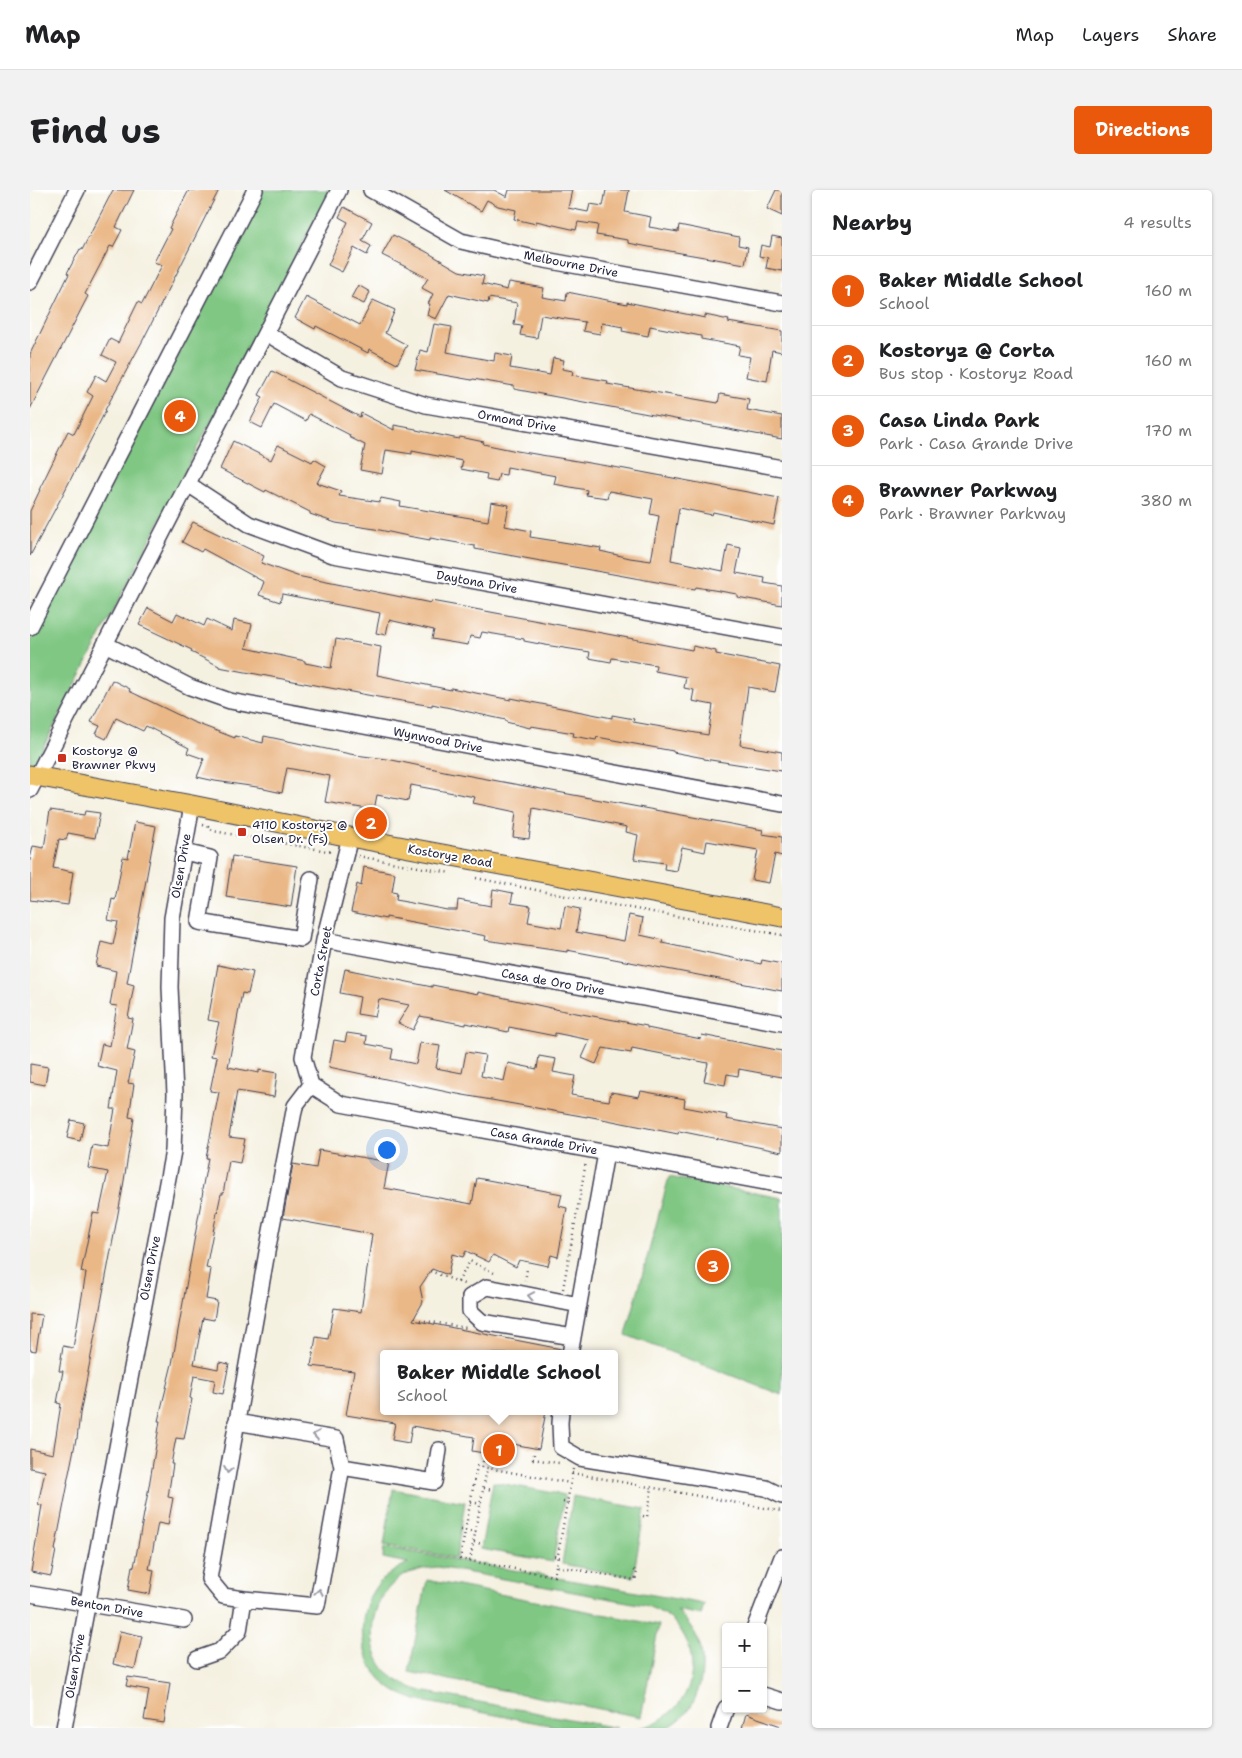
<!DOCTYPE html>
<meta charset="utf-8">
<style>
:root{--surface:#fff;--page:#f2f2f2;--text:#202124;--muted:#757577;--line:#e0e0e0;--accent:#ea580c}
body{margin:0;font-family:"Shantell Sans",sans-serif;background:var(--page);color:var(--text)}
.controls{position:absolute;right:15px;bottom:15px;display:grid;overflow:hidden;border-radius:5px;box-shadow:0 1px 4px #0004}
.controls button{width:45px;height:45px;display:grid;place-items:center;padding:0;border:0;border-bottom:1px solid var(--line);background:var(--surface);color:var(--text);font:25px sans-serif}
.you{position:absolute;left:356px;top:959px;width:18px;height:18px;margin:-12px;border:4px solid #fff;border-radius:50%;background:#1a73e8;box-shadow:0 0 0 8px #1a73e833}
.badge{display:grid;place-items:center;width:32px;height:32px;border-radius:50%;background:var(--accent);color:#fff;font-size:16px;font-weight:700}
.pin{position:absolute;translate:-50% -50%;border:2px solid #fff;box-shadow:0 1px 5px #0006}
.popup{position:absolute;left:350px;top:1160px;width:238px;height:65px;box-sizing:border-box;display:grid;place-content:center;border-radius:5px;background:var(--surface);filter:drop-shadow(0 1px 4px #0005);font-size:16px;white-space:nowrap;color:var(--muted)}
.popup b{font-size:19px;color:var(--text)}
.popup::after{content:'';position:absolute;left:50%;top:100%;margin-left:-10px;border:10px solid transparent;border-top-color:var(--surface)}
.list{margin:0;padding:0;list-style:none}
h2{display:flex;justify-content:space-between;align-items:center;height:65px;margin:0;padding:0 20px;font-size:21px}
h2 small{font-size:16px;font-weight:400;color:var(--muted)}
.list li{display:grid;grid-template-columns:32px 1fr auto;gap:15px;align-items:center;box-sizing:border-box;height:70px;padding:0 20px;border-top:1px solid var(--line)}
.list b{display:block;font-size:19px;white-space:nowrap}
.list p{margin:0;font-size:16px;white-space:nowrap;color:var(--muted)}
.list em{font-size:16px;font-style:normal;color:var(--muted)}
.map{position:relative;flex:none;width:752px;height:1538px;overflow:hidden;border-radius:5px}
header{display:flex;align-items:center;gap:30px;box-sizing:border-box;height:70px;padding:0 25px;background:var(--surface);border-bottom:1px solid var(--line)}
header strong{font-size:24px}
nav{display:flex;gap:28px;margin-inline-start:auto;font-size:18px}
.intro{display:flex;align-items:center;justify-content:space-between;box-sizing:border-box;height:120px;padding:0 30px}
h1{margin:0;font-size:35px}
.button{padding:12px 22px;border-radius:5px;background:var(--accent);color:#fff;font-size:18px;font-weight:700}
main{display:flex;gap:30px;padding:0 30px}
aside{flex:1;background:var(--surface);border-radius:5px;box-shadow:0 1px 4px #0004}
.map>svg:first-child{display:block}
</style>
<header>
<strong>Map</strong>
<nav><a>Map</a><a>Layers</a><a>Share</a></nav>
</header>
<div class="intro"><h1>Find us</h1><a class="button">Directions</a></div>
<main>
<div class="map">
<svg width="752" height="1538" viewBox="0 0 752 1538">
<rect width="100%" height="100%" fill="#fff"/>
<filter id="ink" filterUnits="userSpaceOnUse"><feTurbulence type="fractalNoise" baseFrequency=".02" numOctaves="2"/><feDisplacementMap in="SourceGraphic" scale="10" xChannelSelector="R" yChannelSelector="G"/><feConvolveMatrix kernelMatrix="1 2 1 2 8 2 1 2 1" color-interpolation-filters="sRGB"/></filter>
<filter id="wash" filterUnits="userSpaceOnUse"><feTurbulence type="fractalNoise" baseFrequency=".0096" numOctaves="4" result="noise"/><feDisplacementMap in="SourceGraphic" scale="20" xChannelSelector="R" yChannelSelector="G"/><feGaussianBlur stdDeviation="1.12" result="paint"/><feColorMatrix in="noise" values="0 0 0 0 0 0 0 0 0 0 0 0 0 0 0 0 0 1.4 0 .05"/><feComposite in="paint" operator="in"/></filter>
<g filter="url(#wash)">
<rect width="100%" height="100%" fill="#f5f1e1"/>
<path fill="#80c783" stroke="#51745f" d="M233,0H300L0,583V453Z
M639,987L752,1008V1205L596,1145Z
M463,1292L535,1305L523,1372L451,1359Z
M363,1299L435,1312L426,1368L354,1355Z
M543,1306L615,1319L603,1387L532,1374Z
M354,1357L674,1414L671,1425L647,1420C656,1430 664,1439 669,1452C677,1477 670,1513 649,1530C645,1533 640,1537 636,1538C627,1538 617,1538 609,1538C622,1536 633,1529 643,1520C668,1497 668,1457 644,1432C636,1424 625,1419 614,1415L408,1377C395,1378 379,1381 368,1389C339,1412 332,1458 360,1485C369,1493 380,1497 391,1501L587,1538H535L386,1510C375,1506 364,1502 355,1494C329,1470 325,1427 345,1398C353,1387 366,1379 378,1373L353,1368Z
M397,1390L629,1435L611,1527L379,1482Z"/>
<g id="blocks">
<path fill="#eab887" d="M83,0H104L86,37L92,40L83,57L80,56L55,104L58,106L0,219V164L39,84L37,83L50,59L52,60Z
M159,0H189L113,150L75,220H76L30,310L0,366V321L10,300H9L38,241L44,244L63,206L57,202L66,185L76,191L86,172L72,165L80,149L88,153L108,112L112,114L132,75L124,72L141,39L139,38Z
M415,0H464L477,7L479,0H542L538,18L558,22L560,14L573,16L576,0H599L595,22L621,27L619,37L648,42L649,35L709,47L708,55L718,57L715,74L645,62L598,53V50L566,45L568,35L548,32L546,40L506,31V34L484,29L486,20L468,16L457,10L451,21Z
M746,0H752V26L737,19Z
M314,17L342,32L332,51L341,56L337,65L324,58L312,82L298,75L318,32L309,27Z
M363,45L395,61L429,81L454,86L452,94L477,100L479,92L514,98L512,107L536,111L537,102L597,114V112L675,128V125L699,130L698,132L752,141V162L742,160L737,191L716,187L720,167L708,165L710,156L671,149V146L620,136L618,146L592,141L593,137L572,133L570,144L553,141L555,132L511,125L507,148L490,145L492,136L484,135L487,113L459,108L458,113L419,104L406,129L397,125L400,114H398L403,104L392,98L398,88L352,65Z
M742,46L752,48V81L736,78L738,68L729,66L731,55L740,57Z
M328,95L340,102L334,114L321,108Z
M276,107L330,135L343,110L365,120L355,143L377,155L367,174L339,159L338,163L286,136L285,139L265,128Z
M404,134L422,137L417,162L464,171L465,163L482,166L480,178L520,185L523,168L534,170L532,179L543,181L542,185L578,191L577,194L688,213L690,204L719,209L717,220L752,226V249L484,199V196L443,189L442,190L385,180L390,160L398,162Z
M242,181L330,227L331,223L364,240V235L386,239V240L429,249L430,247L454,252L453,254L487,261L595,279L749,308L744,335L683,322L682,325L649,318L641,370L693,381L698,355L711,358L706,383L735,388L734,393L752,396V415L707,407V404L666,397L665,399L445,359V356L400,348V350L378,346L345,339L306,333L280,324V322L236,300L235,302L190,279L203,251L241,270L248,255L282,272L284,269L296,276L287,293L311,301L309,306L350,312L351,308L371,312L370,316L458,331L461,312L479,315L475,336L501,341L500,347L571,358L570,361L600,368L621,371L629,326L620,324L623,309L579,301L577,308L556,305L557,300L524,294L526,286L477,277L476,285L469,284L467,292L456,290L457,284L431,279L433,271L382,261V264L356,260L352,284L330,280L335,255L319,247L320,245L279,224L276,231L244,214L232,238L220,232L233,207L229,205Z
M163,332L234,366L231,373L267,386L401,413V411L434,417L662,460L663,456L686,461V464L750,476L745,502L718,497L710,555L752,562V581L674,569V568L643,562V561L567,547L566,550L543,546L544,543L501,536L500,538L476,532V530L402,514V516L348,507L189,477V476L161,462L162,460L109,435L118,418L143,431L147,423L174,436L177,429L202,441L204,430L222,434L216,458L275,471V473L301,478L306,449L351,457L347,485L421,500V498L481,510V508L582,528V525L604,529L603,532L678,545L683,515L662,511L664,500L654,498L656,487L625,481L626,475L582,468L581,472L559,468L560,462L515,455L494,451V449L452,442L450,448L440,446L438,455L419,452L402,449L404,440L359,430L356,445L346,443L350,423L252,404L250,412L229,405L234,392L173,359L171,362L152,352Z
M82,490L100,499L99,501L163,532L205,548V546L233,553L234,546L325,565L357,569L419,582L733,640L732,644L752,647V666L745,664L739,693L722,690L728,660L677,651L675,662L652,657L647,681L634,679L635,673L604,669L608,645L596,642L597,637L558,629L503,618L499,649L483,647L486,622L443,613L445,607L381,595L378,611L347,605L344,620L295,612L300,586L257,578L252,603L234,599V598L185,591L167,587L174,569L157,563L159,558L116,536L113,541L86,528L76,549L66,544L70,536L61,532Z
M20,620L54,625L55,621L70,623L65,648L38,643L36,650L29,649L23,678L43,682L38,715L0,710V670L3,656L14,658Z
M105,632L126,636L97,793L104,795L98,828L103,829L97,860L105,862L98,893L104,894L99,927L104,928L93,997L50,1224L47,1249H46L37,1293H38L25,1360H26L21,1386L1,1382L12,1315L8,1314L15,1281L0,1278V1259L23,1264L31,1214L27,1213L33,1181H29L33,1156L43,1158L56,1083L51,1082L63,1023L69,1024L78,982L58,978L62,955L78,958L85,919H81L87,881L67,876L72,854L80,856L87,816L80,815L86,781L66,776L71,752L83,755L88,732L78,730L82,709L85,710L93,667L98,668Z
M202,666L267,676L261,717L196,707Z
M334,677L365,683L362,702L367,703L366,710L417,720H427L428,710L461,716L463,699L483,703L481,713L501,716L498,732L531,738L535,716L550,719L546,742L594,751L599,725L613,728L610,745L633,750L632,753L731,774L732,770L752,774V801L537,760V762L455,750L456,746L356,727V729L321,722L327,694L331,696Z
M188,775L223,782L218,804L212,803L198,877L229,883V880L247,883L244,907L207,901L199,947L215,949L210,973L199,971L193,1004H191L184,1037L176,1078L181,1079L176,1109L187,1111L184,1130L173,1128L164,1174L188,1179L189,1172L199,1174L193,1204L183,1202L185,1190L164,1186L160,1208L162,1209L154,1249L146,1248L141,1274H143L138,1307L143,1308L138,1335L128,1333L119,1379L124,1380L120,1404L98,1400L102,1376L104,1377L118,1302L130,1231H128L142,1174L173,1001L172,1000L178,968H176L189,902L180,901L187,867L181,866L189,832L178,830Z
M315,779L402,797V795L448,804V802L530,820L617,836V838L671,849L672,845L752,861V887L709,879L708,886L697,884L695,895L674,891L678,873L602,858L601,863L573,858L566,874L552,868L560,850L525,843V846L479,837L478,842L436,833V835L390,826L383,840L368,833L379,815L349,809L345,827L327,824L330,807L310,803Z
M317,843L337,846L336,854L363,859L361,869L386,874L390,853L410,856L406,878L432,883L436,862L455,865L451,886L474,891L478,873L507,879L509,866L526,869L523,882L545,886L541,905L579,911L581,902L609,907L611,901L655,909L654,917L697,925L696,929L752,939V962L649,941L648,944L557,926V927L422,903L299,877L304,850L315,852Z
M0,874L18,877L15,895L0,892Z
M41,930L54,933L50,951L37,948Z
M289,960L359,972L354,998L442,1014L447,988L532,1004L529,1016L537,1018L528,1067L521,1065L518,1076L489,1070L486,1077L463,1065L459,1072L436,1061L433,1067L422,1064L418,1085L402,1079L390,1097L393,1112L383,1130L531,1159L530,1164H354V1221H516L509,1259L467,1251L465,1265L442,1261L444,1247L382,1236L379,1253L362,1250L365,1233L316,1225L324,1181L281,1176L286,1147L298,1149L304,1118L331,1122L342,1044L253,1028L263,974L286,978Z
M0,1124L12,1125L6,1161L0,1160Z
M90,1441L112,1446L105,1479L83,1474Z
M98,1487L140,1493L134,1533L114,1530L119,1500L96,1496Z
M716,1524L751,1536V1538H712Z"/>
</g>
</g>
<g filter="url(#ink)">
<use href="#blocks" fill-opacity="0" stroke="#424154" stroke-width="1"/>
<g fill="none" stroke-linecap="round" stroke-linejoin="round">
<g stroke="#424154" stroke-width="18">
<path id="minor" d="M341,0L431,51L504,68L752,113
M0,92L47,0
M236,143L312,188L396,215L752,278
M158,294L219,334L303,365L752,447
M0,437L225,0
M75,454L160,497L200,511L752,614
M0,600L309,0
M154,662L180,668L169,732L271,749L281,689
M294,750L752,833
M281,895L311,914L752,995
M281,895L273,867L294,750L320,647
M543,1147L452,1132L440,1121V1107L457,1097L549,1115
M540,1164L576,963
M531,1221L530,1233L531,1257L550,1268L736,1298L752,1306
M206,1232L306,1249L312,1277L287,1416L214,1409L193,1406L179,1389L237,1062L265,916L281,895
M312,1277L404,1292L409,1260
M0,1404L154,1430
M725,1437L752,1367
M167,1469L190,1461L209,1441L214,1409
M733,1505L752,1511
M34,1538L143,961L145,904L140,797L142,728L162,615
M689,1538L696,1518"/>
</g>
<g stroke="#424154" stroke-width="21">
<path id="major" d="M0,585L162,615L320,647L752,727"/>
</g>
<path stroke="#424154" stroke-width="2.5" stroke-dasharray="1 4" stroke-linecap="butt" d="M173,635L178,636L183,641L303,662
M328,666L421,683
M446,688L561,711L752,745
M400,1081L434,1094
M495,1091L497,1079
M428,1092L440,1071L464,1083
M533,1099L556,972
M390,1130L437,1138
M504,1264L503,1269L529,1273
M452,1277L454,1267
M543,1279L526,1376L605,1390L607,1381L604,1380
M542,1283L751,1321
M454,1298L462,1300
M441,1312L451,1314
M533,1312L542,1314
M613,1326L617,1327L622,1298
M430,1340L446,1342
M444,1352L452,1354
M524,1366L532,1368
M440,1371L457,1278
M526,1376L524,1386L430,1369L447,1276L540,1293"/>
<use href="#minor" stroke="#fff" stroke-width="15"/>
<use href="#major" stroke="#efc469" stroke-width="19"/>
</g>
<defs><path id="oneway-chevron" d="M-2-3.5L2.5 0L-2 3.5" fill="none" stroke-width="1.6" stroke-linecap="round" stroke-linejoin="round" transform="scale(1.25)"/></defs>
<g stroke="#9c9ca7">
<use href="#oneway-chevron" transform="translate(501 1106) rotate(-169)"/>
<use href="#oneway-chevron" transform="translate(286 1245) rotate(-170)"/>
<use href="#oneway-chevron" transform="translate(198 1280) rotate(100)"/>
<use href="#oneway-chevron" transform="translate(289 1402) rotate(-80)"/>
</g>
</g>
<g fill="#c8321e" stroke="#fff" stroke-width="2">
<rect x="27" y="563" width="10" height="10" rx="2.5"/>
<rect x="207" y="637" width="10" height="10" rx="2.5"/>
</g>
<g text-anchor="middle" dominant-baseline="central" stroke-width="4" stroke-linejoin="round" paint-order="stroke">
<g font-size="12" fill="#22223b" stroke="#fff">
<text transform="translate(541 74) rotate(11)">Melbourne Drive</text>
<text transform="translate(487 231) rotate(10)">Ormond Drive</text>
<text transform="translate(447 392) rotate(10)">Daytona Drive</text>
<text transform="translate(408 550) rotate(11)">Wynwood Drive</text>
<text transform="translate(420 666) rotate(10)">Kostoryz Road</text>
<text transform="translate(151 676) rotate(-80)">Olsen Drive</text>
<text transform="translate(291 771) rotate(-79)">Corta Street</text>
<text transform="translate(523 792) rotate(10)">Casa de Oro Drive</text>
<text transform="translate(514 951) rotate(10)">Casa Grande Drive</text>
<text transform="translate(120 1078) rotate(-79)">Olsen Drive</text>
<text transform="translate(77 1417) rotate(10)">Benton Drive</text>
<text transform="translate(45 1476) rotate(-80)">Olsen Drive</text>
</g>
<g font-size="12" fill="#22223b" stroke="#fff" text-anchor="start">
<text x="42" y="561">Kostoryz @<tspan x="42" dy="14">Brawner Pkwy</tspan></text>
<text x="222" y="635">4110 Kostoryz @<tspan x="222" dy="14">Olsen Dr. (Fs)</tspan></text>
</g>
</g>
</svg>
<div class="controls">
<button>+</button>
<button>−</button>
</div>
<div class="you"></div>
<div class="pin badge" style="left:469px;top:1260px">1</div>
<div class="popup"><b>Baker Middle School</b>School</div>
<div class="pin badge" style="left:341px;top:633px">2</div>
<div class="pin badge" style="left:683px;top:1076px">3</div>
<div class="pin badge" style="left:150px;top:226px">4</div>
</div>
<aside>
<h2>Nearby<small>4 results</small></h2>
<ul class="list">
<li><span class="badge">1</span><div><b>Baker Middle School</b><p>School</p></div><em>160 m</em></li>
<li><span class="badge">2</span><div><b>Kostoryz @ Corta</b><p>Bus stop · Kostoryz Road</p></div><em>160 m</em></li>
<li><span class="badge">3</span><div><b>Casa Linda Park</b><p>Park · Casa Grande Drive</p></div><em>170 m</em></li>
<li><span class="badge">4</span><div><b>Brawner Parkway</b><p>Park · Brawner Parkway</p></div><em>380 m</em></li>
</ul>
</aside>
</main>
